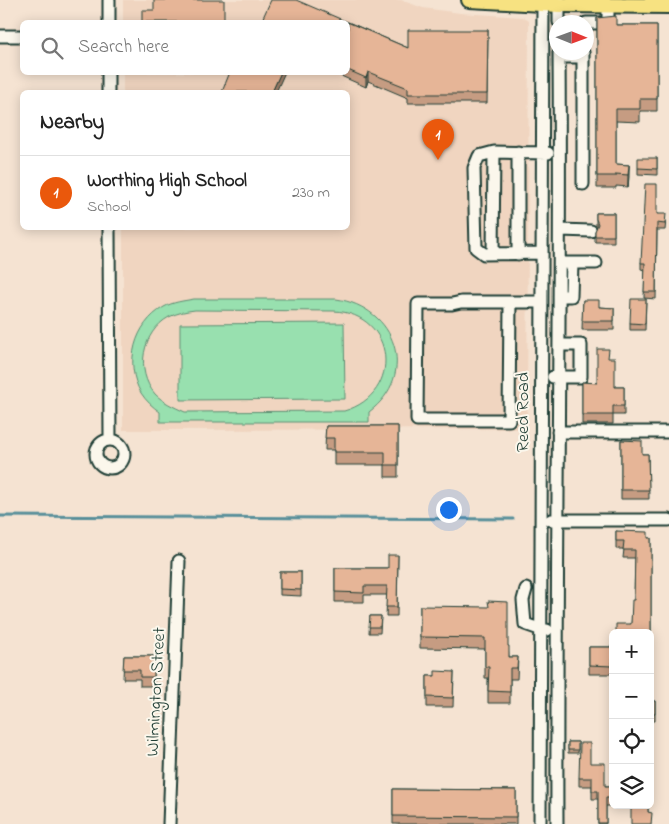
<!DOCTYPE html>
<meta charset="utf-8">
<style>
:root{--surface:#fff;--page:#f6f6f6;--text:#222;--muted:#767676;--line:#e0e0e0;--accent:#ea580c}
body{margin:0;font-family:"Indie Flower",sans-serif;background:var(--page);color:var(--text)}
.controls{position:absolute;right:15px;bottom:15px;display:grid;overflow:hidden;border-radius:8px;box-shadow:0 2px 12px #0003}
.controls button{width:45px;height:45px;display:grid;place-items:center;padding:0;border:0;border-bottom:1px solid var(--line);background:var(--surface);color:var(--text);font:25px sans-serif}
.compass{position:absolute;left:549px;top:15px;width:45px;height:45px;border-radius:50%;background:var(--surface);box-shadow:0 2px 12px #0003;rotate:91deg}
.you{position:absolute;left:448px;top:509px;width:18px;height:18px;margin:-12px;border:4px solid #fff;border-radius:50%;background:#1a73e8;box-shadow:0 0 0 8px #1a73e833}
.badge{display:grid;place-items:center;width:32px;height:32px;border-radius:50%;background:var(--accent);color:#fff;font-size:16px;font-weight:700}
.pin{position:absolute;translate:-50% -41px;filter:drop-shadow(0 1px 2px #0008)}
.pin::after{content:'';position:absolute;top:26px;width:18px;height:15px;background:inherit;clip-path:polygon(0 0,100% 0,50% 100%)}
.list{margin:0;padding:0;list-style:none}
h2{display:flex;justify-content:space-between;align-items:center;height:65px;margin:0;padding:0 20px;font-size:21px}
h2 small{font-size:16px;font-weight:400;color:var(--muted)}
.list li{display:grid;grid-template-columns:32px 1fr auto;gap:15px;align-items:center;box-sizing:border-box;height:75px;padding:0 20px;border-top:1px solid var(--line)}
.list b{display:block;font-size:19px;white-space:nowrap}
.list p{margin:0;font-size:16px;white-space:nowrap;color:var(--muted)}
.list em{font-size:16px;font-style:normal;color:var(--muted)}
.icon{flex:none;width:28px;height:28px;fill:none;stroke:currentColor;stroke-width:2;stroke-linecap:round;stroke-linejoin:round}
.map{position:relative;flex:none;width:669px;height:824px;overflow:hidden}
.search{position:absolute;background:var(--surface);box-shadow:0 2px 12px #0003;left:20px;top:20px;width:330px;height:55px;display:flex;align-items:center;gap:12px;box-sizing:border-box;padding:0 18px;border-radius:8px;color:var(--muted);font-size:19px}
.panel{position:absolute;background:var(--surface);box-shadow:0 2px 12px #0003;left:20px;top:90px;width:330px;height:140px;border-radius:8px}
.map>svg:first-child{display:block}
</style>
<div class="map">
<svg width="669" height="824" viewBox="0 0 669 824">
<rect width="100%" height="100%" fill="#f5e3d2"/>
<filter id="ink" filterUnits="userSpaceOnUse"><feTurbulence type="fractalNoise" baseFrequency=".02" numOctaves="2"/><feDisplacementMap in="SourceGraphic" scale="10" xChannelSelector="R" yChannelSelector="G"/><feConvolveMatrix kernelMatrix="1 2 1 2 8 2 1 2 1" color-interpolation-filters="sRGB"/></filter>
<g filter="url(#ink)">
<path fill="#f0d5c0" d="M123,0H401L423,8L460,13L523,17L529,21L527,429L123,430V228H348V92H123V73L348,72V22H123Z"/>
<path fill="#98e0af" stroke="#5c8e72" fill-rule="evenodd" d="M194,299H336C396,307 419,375 369,412V422H160V412C153,407 146,401 141,393C124,364 134,324 164,307C173,302 183,301 194,299ZM195,310L334,311C396,314 404,394 344,411L185,412C174,407 163,402 155,394C135,371 142,332 169,317C177,313 186,311 195,310Z
M344,323L345,399L180,400V324Z"/>
<g fill="none" stroke-linecap="round" stroke-linejoin="round">
<path stroke="#588f9a" stroke-width="3" d="M0,516L513,519"/>
<g stroke="#1f3d34" stroke-width="15">
<path id="minor" d="M559,0V22
M109,22V0
M586,23H608V6
M0,36H22
M583,52V184
M560,57H582
M108,72V92
M109,228L110,440
M560,230L591,231
M542,253L484,254L476,248L474,168L479,156L494,152L548,153
M493,254L494,152
M518,254V152
M565,263H596
M559,296H571L572,263
M510,302L509,420H417L418,304H452L461,302H541
M553,377H581V345H559
M558,432H669
M96 454a14 14 0 1 1 28 0a14 14 0 1 1-28 0Z
M551,520H669
M526,589L523,600L525,624L542,630H547
M169,824L179,561
M540,824L543,0
M557,824C556,567 561,310 559,52"/>
</g>
<g stroke="#1f3d34" stroke-width="18">
<path id="major" d="M469,0L559,5L669,6"/>
</g>
<use href="#minor" stroke="#fbf7ec" stroke-width="11"/>
<use href="#major" stroke="#f7e281" stroke-width="14"/>
</g>
<path fill="#c69c82" stroke="#1f3d34" d="M597,18L616,25H657V111H640V122L616,121V164L629,165L628,187L616,186V188H597Z
M348,22L408,48L488,30L487,103H408V98L368,81L366,87L332,72H348Z
M657,158V175L638,174V168Z
M596,213H614V242H595V231L597,228L596,225Z
M657,214L666,220L665,230H657L656,299L644,298L645,270L641,269V263Z
M646,299L645,330H630V323Z
M583,300L599,307L614,308V330H582Z
M608,358L615,387H624V415H613V424H582V382L597,383Z
M326,426H398V477H385V465H334V450H325Z
M621,440L642,454H648L649,499H621Z
M616,531L648,538H651V668L650,633L631,624L634,600L635,558H623L624,549H616Z
M398,555L397,616H386L387,595H364V602H335V568H388Z
M280,572H301V596L280,595Z
M420,606L508,646L509,657H518L517,679H510V703H488V678H485V649L420,648Z
M370,616H381L380,633H369Z
M589,647H613L612,674H589Z
M124,656H154V686H140V679H123Z
M454,672L453,707H427V676H435Z
M650,701H655V721H651Z
M568,742H578V753H568Z
M590,763L605,786H613V805H648V812L651,824L631,806H606V824H598V799H592V786H579V778Z
M393,789L516,790V824H393Z"/>
<path fill="#a17f6a" stroke="#1f3d34" d="M281,72H285L276,92H272Z
M368,72V81L366,87V78Z
M629,165V177L628,187V175Z"/>
<path fill="#e6b597" stroke="#1f3d34" d="M154,0H224V22H142V10H154Z
M271,0H296L408,48V30H488L487,94H408V88L368,72L366,78L348,70V22H261Z
M616,16V25H657V99H640V109H616V164L629,165L628,175L616,174V176H597V18Z
M230,72H281L272,92H222Z
M638,158H657V169L638,168Z
M645,184H657V214H666L665,224L657,223L656,292H644L645,263H641Z
M596,213H614V236H595V231L598,224L596,219Z
M631,299H646L645,324L630,323Z
M583,300H599V307L614,308V321H582Z
M597,349H609L608,358H615V387H624V406H613V415H582V382L597,383Z
M326,426H398V465H385V452H334V438H325Z
M621,440L642,441V454H648L649,490H621Z
M616,531L648,532V538H651V659L650,633H616V624H631L632,600H634L635,550H623L624,541H616Z
M388,555H398L397,607H386L387,586H364V593L335,592V568H388Z
M280,572H301V590L280,589Z
M488,601L508,602V646H509V657H518L517,668H510V692L488,691L489,667H485V638L420,637V606L489,607Z
M370,616H381L380,627H369Z
M589,647H613L612,666L589,665Z
M124,656H154V677H140V670H123Z
M435,671L454,672L453,698L427,697V676H435Z
M650,701H655V713H651L650,728Z
M568,742H578V750H568Z
M580,743H590V763H605V786H613V798H606V823H598V791H592V778H579Z
M393,789L516,790V817L393,816Z
M631,805H648V812L652,813L651,824H631Z"/>
</g>
<g text-anchor="middle" dominant-baseline="central" stroke-width="4" stroke-linejoin="round" paint-order="stroke">
<g font-size="18" fill="#1f3d34" stroke="#fbf7ec">
<text transform="translate(524 412) rotate(-90)">Reed Road</text>
<text transform="translate(157 692) rotate(-87)">Wilmington Street</text>
</g>
</g>
</svg>
<div class="controls">
<button>+</button>
<button>−</button>
<button><svg class="icon" aria-label="locate" viewBox="0 0 24 24"><circle cx="12" cy="12" r="6"/><path d="M12 2v4M12 18v4M2 12h4M18 12h4"/></svg></button>
<button><svg class="icon" aria-label="layers" viewBox="0 0 24 24"><path d="M12 4l9 5-9 5-9-5zM3 14l9 5 9-5"/></svg></button>
</div>
<svg class="compass" viewBox="-18 -18 36 36"><path d="M0-13l5 13h-10z" fill="#e53935"/><path d="M0 13l5-13h-10z" fill="#767676"/></svg>
<div class="you"></div>
<div class="pin badge" style="left:438px;top:160px">1</div>
<div class="search"><svg class="icon" aria-label="search" viewBox="0 0 24 24"><circle cx="10" cy="10" r="6"/><path d="M15 15l6 6"/></svg>Search here</div>
<section class="panel">
<h2>Nearby<small></small></h2>
<ul class="list">
<li><span class="badge">1</span><div><b>Worthing High School</b><p>School</p></div><em>230 m</em></li>
</ul>
</section>
</div>
